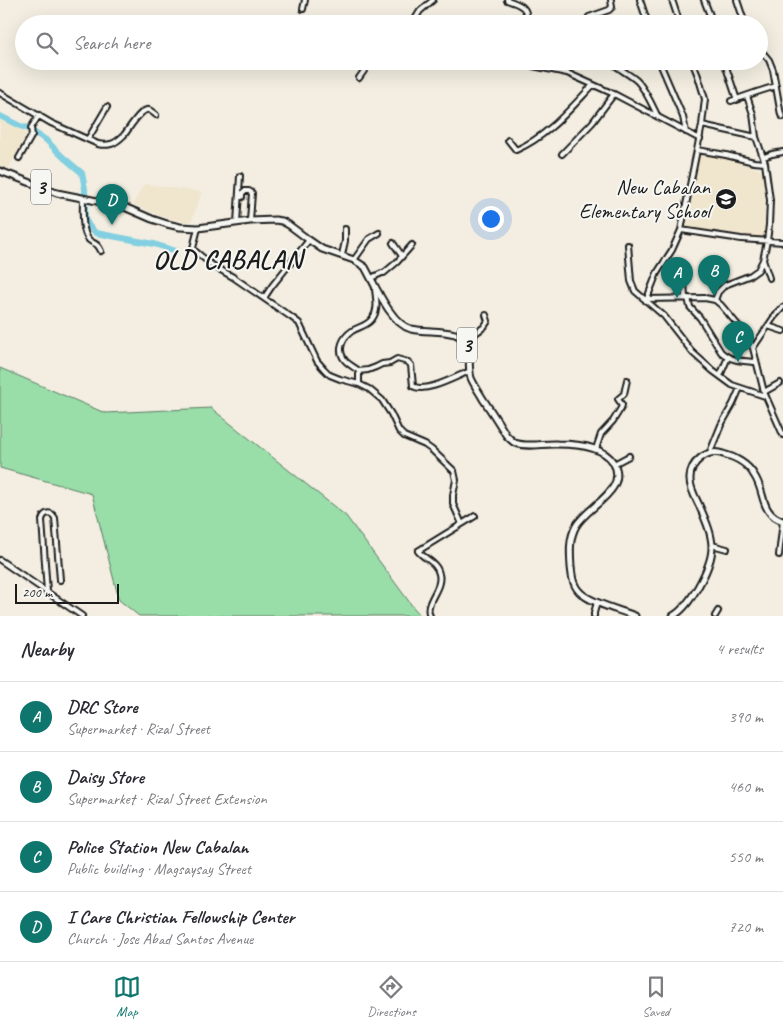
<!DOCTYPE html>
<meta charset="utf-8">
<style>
:root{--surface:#fff;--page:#f7f7f7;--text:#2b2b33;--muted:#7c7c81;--line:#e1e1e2;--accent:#0f766e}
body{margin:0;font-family:Caveat,sans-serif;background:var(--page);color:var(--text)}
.scale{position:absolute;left:15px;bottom:12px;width:104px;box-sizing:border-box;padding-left:5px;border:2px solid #1c1c1c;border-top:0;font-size:14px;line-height:18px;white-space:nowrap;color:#1c1c1c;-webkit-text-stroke:4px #f6f6f2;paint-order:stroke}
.you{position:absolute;left:490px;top:218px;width:18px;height:18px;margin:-12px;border:4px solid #fff;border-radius:50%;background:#1a73e8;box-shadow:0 0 0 8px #1a73e833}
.badge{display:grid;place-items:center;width:32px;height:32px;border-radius:50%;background:var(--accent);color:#fff;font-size:16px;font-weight:700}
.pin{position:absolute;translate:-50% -41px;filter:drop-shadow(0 1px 2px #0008)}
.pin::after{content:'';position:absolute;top:26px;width:18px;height:15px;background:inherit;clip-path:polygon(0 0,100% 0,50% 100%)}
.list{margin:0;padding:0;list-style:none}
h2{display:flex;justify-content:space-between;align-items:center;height:65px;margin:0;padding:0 20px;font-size:21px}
h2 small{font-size:16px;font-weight:400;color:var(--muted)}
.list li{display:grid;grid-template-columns:32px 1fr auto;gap:15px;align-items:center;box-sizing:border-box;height:70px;padding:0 20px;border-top:1px solid var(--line)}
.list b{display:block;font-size:19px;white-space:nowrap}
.list p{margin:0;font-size:16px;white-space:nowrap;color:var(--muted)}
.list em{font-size:16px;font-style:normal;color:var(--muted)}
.icon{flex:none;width:28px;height:28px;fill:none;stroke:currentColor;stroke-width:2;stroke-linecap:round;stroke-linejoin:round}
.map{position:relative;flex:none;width:783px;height:616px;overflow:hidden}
.search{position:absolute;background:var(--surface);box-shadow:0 5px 20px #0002;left:15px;right:15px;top:15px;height:55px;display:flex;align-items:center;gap:12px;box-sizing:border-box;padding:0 18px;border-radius:28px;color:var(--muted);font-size:19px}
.sheet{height:345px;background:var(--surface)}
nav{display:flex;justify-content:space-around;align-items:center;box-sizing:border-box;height:70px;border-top:1px solid var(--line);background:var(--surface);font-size:14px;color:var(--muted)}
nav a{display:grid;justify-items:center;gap:2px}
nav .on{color:var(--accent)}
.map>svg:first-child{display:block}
</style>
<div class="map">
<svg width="783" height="616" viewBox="0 0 783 616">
<rect width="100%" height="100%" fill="#f3eee1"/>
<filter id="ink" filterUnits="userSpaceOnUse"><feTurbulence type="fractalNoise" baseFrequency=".02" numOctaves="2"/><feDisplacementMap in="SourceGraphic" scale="10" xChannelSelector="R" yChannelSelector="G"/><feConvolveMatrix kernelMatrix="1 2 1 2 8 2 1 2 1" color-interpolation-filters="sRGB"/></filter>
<g filter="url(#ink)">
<path fill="#f0e5cd" d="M0,120L27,133L9,168L0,165Z
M698,152L732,160L763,171L765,238L682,228Z
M144,184L202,192L191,222L172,219L158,215L133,204Z"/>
<path fill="#99dda9" stroke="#5a7c62" d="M0,368L105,413L211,408L346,516L413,607L421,616H139L119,600L92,494L0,468Z"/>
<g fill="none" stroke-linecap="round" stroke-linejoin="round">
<path stroke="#81cfe0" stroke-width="6" d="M0,116L20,126L27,128L46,140L63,157L82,173L85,189V219L89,226L96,233L154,244L176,251"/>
<g stroke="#1c1c1c" stroke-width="8">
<path id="minor" d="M507,0C522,5 528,7 527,24
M640,0L648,24
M672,0L680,24
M704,0L711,18V24
M737,0L745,24
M303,9L305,0
M412,24L420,11L433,0
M587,24V20L589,17L609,10L612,7L611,0
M759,48L769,60L773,70L781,115L783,117
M528,61L533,66L567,73L614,94L700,139
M610,61C618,69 628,73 636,80C645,88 653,107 658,117
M659,61L683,117L686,132
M724,61L737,100
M359,78L371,61
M0,93L51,123L98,144C102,145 107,145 111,144C115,143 121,138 124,135C129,129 141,108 149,110C150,110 155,114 156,115
M731,101L757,92L776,86
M702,125L756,137
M88,139L107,107
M508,140L516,150C547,137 570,109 593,85
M697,150L726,155L754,162L765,163
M562,154L592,123L614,94
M764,157L772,154L783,152
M19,158L32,135L31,128L39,115
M242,197V194L244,191H249L252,193L250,221
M83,199C83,210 81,231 89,240C95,245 97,242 101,251
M237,223L240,176
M198,228L193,248L195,251L212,265L233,277L291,317L299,323L317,361L324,369L330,375L340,379L359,384L369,389L382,400L391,414L399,431L404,436L425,445L432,450L454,471L456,480L453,495V504L462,524
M681,230L741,239L783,242
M393,243L402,256
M628,245L631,281L635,291L664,316L693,353L713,371L732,385L765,396
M342,255L345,241V229
M354,260L369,239L379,233
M763,260L769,278
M371,278L382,273H384L397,262L412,245
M684,281L685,298
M375,289C376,299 379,310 372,319C367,326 358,327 352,331C343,337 337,349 344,359C347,364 354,367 359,371L368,370L376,367L382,364L390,363L397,359L408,362L411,365L413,386C425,394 457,376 470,371
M264,298L272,286L309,240
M688,298L690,307L700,318L721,352C731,361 742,361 755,362
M646,299L705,298L715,300L721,305L743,331L753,348L764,392L783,435
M715,300L718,292L725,285L751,275L758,270L763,260L767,241L769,225L770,200L765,163L756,137L753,114L747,96
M646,301L657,273L672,250L681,230L702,125L705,99L698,76L692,61
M768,326L783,331
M465,341L484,327L488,321L486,315
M753,348L774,317L783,307
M359,371V384
M720,376L728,357
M764,392L780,383
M596,449L601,434L613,421L621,408L622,405L618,399L624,394L627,380
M710,452L721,425L733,404L740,388
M614,464L629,456
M712,545L727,549
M779,555L783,521
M0,560L82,616
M47,592L42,520C44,512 51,511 55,518L60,580
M430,616C423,603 443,589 439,574C437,562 424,559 418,551L475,516
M594,616V613L597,602
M715,616L718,611"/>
</g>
<g stroke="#1c1c1c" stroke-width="9">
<path id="highway" d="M0,171L57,193L122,206L152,219L167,224L180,227L198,228L250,221L275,220L282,221L289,225L309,240L322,249L354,260L365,267C375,285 391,324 411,329C425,332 440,330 455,334C476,342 466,361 471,378C474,385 479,392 483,399C491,411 499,423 506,435C509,438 512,441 515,443C528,448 544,443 557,444C574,444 603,446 613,462C630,490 587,506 576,526C569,538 570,553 571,567C572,577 573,587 582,594C594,604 620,610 635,616
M673,616C684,610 692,597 698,587C718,552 715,541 699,505C695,497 690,488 690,480C689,463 707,448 723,454C735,457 748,464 754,475C766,492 759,513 783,521"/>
</g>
<use href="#minor" stroke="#f6f6f2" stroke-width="4"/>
<use href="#highway" stroke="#f6f6f2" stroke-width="5"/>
</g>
</g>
<defs>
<g id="school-disc" transform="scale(1.125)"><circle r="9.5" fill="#1c1c1c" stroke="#f6f6f2"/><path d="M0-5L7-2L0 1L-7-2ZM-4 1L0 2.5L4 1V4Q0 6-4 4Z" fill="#fff"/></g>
</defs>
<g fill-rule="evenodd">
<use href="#school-disc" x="726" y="199"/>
</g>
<g text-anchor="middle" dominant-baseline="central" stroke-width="4" stroke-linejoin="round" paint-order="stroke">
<g fill="#f6f6f2" stroke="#5d5d5c" stroke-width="1">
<rect x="31" y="169.5" width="20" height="35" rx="4"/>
<rect x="457" y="327.5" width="20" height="35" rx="4"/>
</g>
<g font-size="20" font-weight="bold" fill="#1c1c1c">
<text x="41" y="187">3</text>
<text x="467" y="345">3</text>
</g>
<g font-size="21" fill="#1c1c1c" stroke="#f6f6f2" text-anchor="end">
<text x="710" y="187">New Cabalan<tspan x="710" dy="24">Elementary School</tspan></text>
</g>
<g font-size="26" font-weight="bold" letter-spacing="1" fill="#1c1c1c" stroke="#f6f6f2">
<text x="228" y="259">OLD CABALAN</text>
</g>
</g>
</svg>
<div class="scale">200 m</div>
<div class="you"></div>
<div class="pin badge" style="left:677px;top:298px">A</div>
<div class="pin badge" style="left:714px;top:296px">B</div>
<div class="pin badge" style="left:738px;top:362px">C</div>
<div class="pin badge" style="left:112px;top:225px">D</div>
<div class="search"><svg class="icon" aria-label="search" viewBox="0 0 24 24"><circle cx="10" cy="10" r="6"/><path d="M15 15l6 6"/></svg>Search here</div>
</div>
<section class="sheet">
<h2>Nearby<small>4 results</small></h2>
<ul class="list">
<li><span class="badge">A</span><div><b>DRC Store</b><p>Supermarket · Rizal Street</p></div><em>390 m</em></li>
<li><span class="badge">B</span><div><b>Daisy Store</b><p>Supermarket · Rizal Street Extension</p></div><em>460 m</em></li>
<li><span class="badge">C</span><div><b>Police Station New Cabalan</b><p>Public building · Magsaysay Street</p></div><em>550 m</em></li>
<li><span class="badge">D</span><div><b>I Care Christian Fellowship Center</b><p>Church · Jose Abad Santos Avenue</p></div><em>720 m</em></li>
</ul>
</section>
<nav>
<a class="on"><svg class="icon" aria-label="map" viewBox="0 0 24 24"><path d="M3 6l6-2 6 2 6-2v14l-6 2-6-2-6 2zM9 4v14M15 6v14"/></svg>Map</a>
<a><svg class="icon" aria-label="directions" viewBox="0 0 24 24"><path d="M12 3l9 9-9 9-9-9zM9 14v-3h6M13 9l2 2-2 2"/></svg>Directions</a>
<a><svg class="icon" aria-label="saved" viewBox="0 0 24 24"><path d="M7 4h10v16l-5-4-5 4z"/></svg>Saved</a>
</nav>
